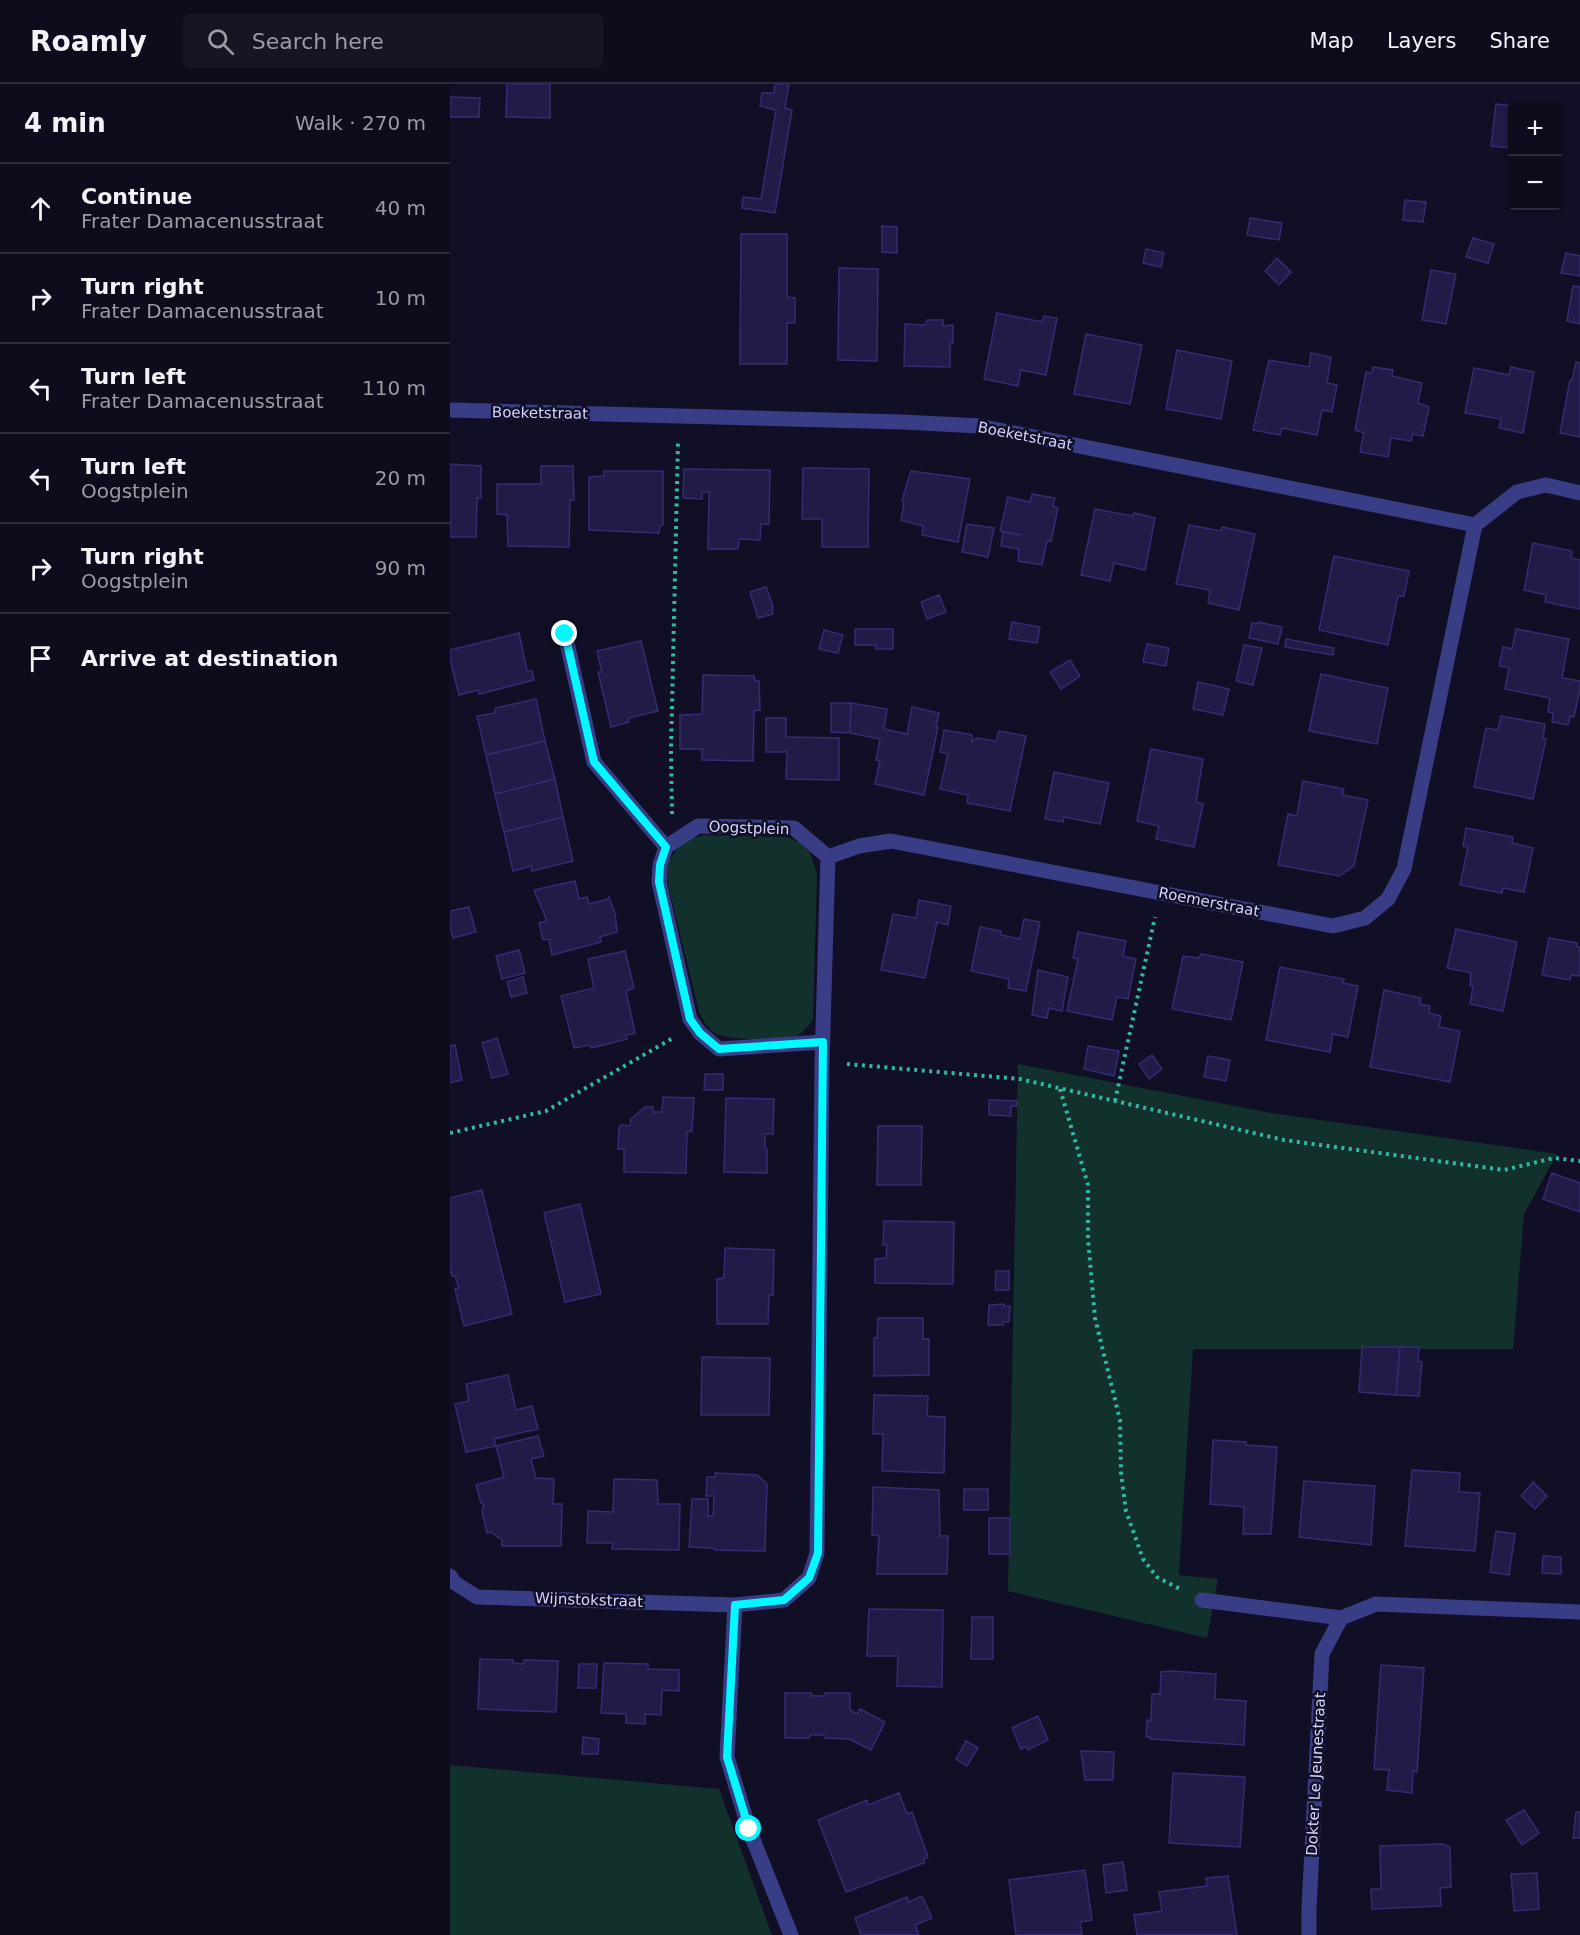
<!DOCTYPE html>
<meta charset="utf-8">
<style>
:root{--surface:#0d0b1c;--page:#161425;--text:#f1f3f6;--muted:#9a9ba3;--line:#2d2b3b}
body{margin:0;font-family:"DejaVu Sans",sans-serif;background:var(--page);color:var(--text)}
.controls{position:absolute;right:18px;top:18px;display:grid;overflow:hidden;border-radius:6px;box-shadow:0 2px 4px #0004}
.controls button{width:54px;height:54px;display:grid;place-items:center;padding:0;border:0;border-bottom:2px solid var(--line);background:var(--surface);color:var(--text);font:30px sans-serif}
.stop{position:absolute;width:18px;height:18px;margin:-14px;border:4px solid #00faff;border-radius:50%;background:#fff}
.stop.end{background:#00faff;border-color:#fff;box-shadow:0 2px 6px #0008}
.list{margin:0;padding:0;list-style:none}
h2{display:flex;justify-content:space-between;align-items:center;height:78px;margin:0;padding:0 24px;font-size:26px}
h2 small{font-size:20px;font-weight:400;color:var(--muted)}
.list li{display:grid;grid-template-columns:39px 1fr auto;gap:18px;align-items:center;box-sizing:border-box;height:90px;padding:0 24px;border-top:2px solid var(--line)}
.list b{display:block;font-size:22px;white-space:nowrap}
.list p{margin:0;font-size:20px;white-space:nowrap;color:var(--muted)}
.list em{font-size:20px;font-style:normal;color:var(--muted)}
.icon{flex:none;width:33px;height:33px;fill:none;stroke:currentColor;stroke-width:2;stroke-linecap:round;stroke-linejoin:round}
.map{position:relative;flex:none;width:1130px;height:1851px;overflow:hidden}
header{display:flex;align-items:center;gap:36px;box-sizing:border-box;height:84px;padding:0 30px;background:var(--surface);border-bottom:2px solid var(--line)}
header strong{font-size:28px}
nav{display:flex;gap:33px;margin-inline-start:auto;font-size:21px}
.search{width:420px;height:54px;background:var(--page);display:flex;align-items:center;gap:15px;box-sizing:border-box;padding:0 21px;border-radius:6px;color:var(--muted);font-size:22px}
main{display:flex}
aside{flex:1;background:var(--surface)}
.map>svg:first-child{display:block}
</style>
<header>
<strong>Roamly</strong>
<div class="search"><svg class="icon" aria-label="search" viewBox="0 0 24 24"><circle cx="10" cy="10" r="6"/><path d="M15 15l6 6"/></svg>Search here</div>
<nav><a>Map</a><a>Layers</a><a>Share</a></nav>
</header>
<main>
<aside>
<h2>4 min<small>Walk · 270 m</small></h2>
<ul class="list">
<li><svg class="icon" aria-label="ahead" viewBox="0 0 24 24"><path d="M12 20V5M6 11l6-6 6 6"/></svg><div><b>Continue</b><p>Frater Damacenusstraat</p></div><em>40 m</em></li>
<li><svg class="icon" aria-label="right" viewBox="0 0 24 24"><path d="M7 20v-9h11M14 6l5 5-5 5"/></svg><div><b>Turn right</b><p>Frater Damacenusstraat</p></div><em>10 m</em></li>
<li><svg class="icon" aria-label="left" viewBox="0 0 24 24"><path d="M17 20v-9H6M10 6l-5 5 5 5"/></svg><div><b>Turn left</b><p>Frater Damacenusstraat</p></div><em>110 m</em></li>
<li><svg class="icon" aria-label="left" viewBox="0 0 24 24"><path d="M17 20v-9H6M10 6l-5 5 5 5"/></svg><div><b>Turn left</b><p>Oogstplein</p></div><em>20 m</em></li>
<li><svg class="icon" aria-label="right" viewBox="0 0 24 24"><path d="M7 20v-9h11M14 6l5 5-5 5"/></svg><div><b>Turn right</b><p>Oogstplein</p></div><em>90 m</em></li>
<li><svg class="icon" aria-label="arrive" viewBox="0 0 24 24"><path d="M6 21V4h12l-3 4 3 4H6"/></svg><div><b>Arrive at destination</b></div></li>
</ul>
</aside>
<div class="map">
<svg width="1130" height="1851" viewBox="0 0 1130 1851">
<rect width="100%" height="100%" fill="#110f26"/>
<path fill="#12302c" d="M255,751L336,753L349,758L360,768L367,790L363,936C357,943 350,952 342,955C332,958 275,955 266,950C258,945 253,937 249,928L217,796L216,782L226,766L237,755Z
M568,980L821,1029L1107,1070L1074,1130L1063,1265H743L729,1491L768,1495L757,1554L558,1507Z
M0,1681L269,1705L322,1851H0Z"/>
<path fill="#201b47" stroke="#342c73" stroke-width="1.5" d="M57,0H100V34L56,33Z
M325,0H339L335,24L342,26L325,129L292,124L293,113L311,115L326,26L310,22L312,9H324Z
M0,13L30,14L29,33H0Z
M1046,20L1065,22H1062L1061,64L1041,62Z
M955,116L976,118L973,138L953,136Z
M800,134L832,139L829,156L797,151Z
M432,142L447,143V169L432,168Z
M291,150H337V213L345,214V239H337V280H290Z
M1023,154L1044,160L1038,179L1016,173Z
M696,165L714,169L711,183L693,179Z
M1116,169L1130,172V192L1111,189Z
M827,174L841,188L829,201L815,187Z
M389,184L428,185L427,277L388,276Z
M981,186L1006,190L996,240L972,236Z
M1123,202L1130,203V240L1117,237Z
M547,229L592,238L594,232L607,234L596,291L571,286L568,302L534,295Z
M477,236H493V242L503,241V259L500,260V283L454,282L455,240L475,241Z
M636,250L692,261L680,320L624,310Z
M727,266L782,277L771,335L716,325Z
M861,269L881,273L877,299L887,301L882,328L872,326L867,351L832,344L830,351L803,346L819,276L859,283Z
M1126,278L1130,279V353L1110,349L1120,296H1122Z
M923,283L943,286L942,292L972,299L968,319L979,323L973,352L963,350L961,357L941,354L938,373L910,368L914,349L905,346L916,288L922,289Z
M1061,283L1084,288L1073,349L1049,344L1051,335L1015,329L1024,284L1059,291Z
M0,380L31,382V414H27L26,453H0Z
M91,382H123L124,416H120L119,463L58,462L57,431L47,430V400H91Z
M353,384L419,385L418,463H372V435H352Z
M234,385L320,386L319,440H311L310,456L289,455L288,465H258L259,408L252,409V415L233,414Z
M154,387H213V441L210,442L209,449L139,446V393L154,392Z
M461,387L520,395L508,458L472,451L473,442L451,436L454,419L452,416Z
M582,410L605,414L603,422L608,424L601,457H597L592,481L568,477L569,465L551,462L553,448L572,451L550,447L558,413L580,418Z
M645,425L683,432L684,429L705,434L695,486L664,479L660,497L631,491Z
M517,440L544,444L538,473L512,468Z
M739,441L771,447L772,443L805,450L789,526L758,519L760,506L726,500Z
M1083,459L1122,467L1121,474L1130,476V525L1095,518L1096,511L1074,506Z
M884,472L959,487L954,512H948L938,561L869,546Z
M316,503L323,522L322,523L323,530L308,534L300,508Z
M489,511L496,528L477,535L471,518Z
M562,538L590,543L587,559L559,555Z
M808,538L832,543L828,560L799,554L802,539L807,540Z
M405,545H443V565H426V561H405Z
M1066,545L1119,555L1112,594L1130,597V605L1124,633L1120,632L1118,641L1102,638L1103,629L1098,628L1100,614L1055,605L1059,584L1049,582L1053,563L1062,565Z
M374,546L393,551L388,569L369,565Z
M69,549L77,587H82L84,596L29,610L28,606L9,611L0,575V566Z
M836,555L884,564L883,571L835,563Z
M191,557L208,627L179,634V638L161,643L148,588H152L147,567Z
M697,560L719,564L716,582L693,578Z
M794,561L812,564L803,601L786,597Z
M620,576L630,592L611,605L600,588Z
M871,590L938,604L927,660L859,647Z
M253,591L304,592L305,597H309L310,626L304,627L303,677L252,676V665H230V631L252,630Z
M748,598L779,605L773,631L743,625Z
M86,615L95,657L36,671L27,632L45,629V624Z
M381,619H401L400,649L381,648Z
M401,619L437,625L434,645L457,650L462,623L489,629L486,643H488L474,711L425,700L430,677L426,676L430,655L400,649Z
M1051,632L1095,640L1093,654L1096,655L1083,715L1024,703L1036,644L1048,646Z
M316,634H336V653L389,654V696L336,695L337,668H316Z
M494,646L522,651V658L527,654L546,657L549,647L576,652L560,727L517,719L518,711L490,705L498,670L490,668Z
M95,657L105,695L45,710L36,671Z
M701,665L753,675L746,718L753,720L744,763L706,755L709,742L687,737Z
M604,688L659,699L650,740L614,733L613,738L595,735Z
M105,695L113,733L54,748L45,710Z
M853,697L894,705L892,711L918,716L904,782L889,792L828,781L838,730L847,732Z
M113,733L123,777L82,787L81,782L63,787L54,748Z
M1016,744L1063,753L1062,759L1083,764L1074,808L1053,804L1052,809L1010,801L1018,763L1013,762Z
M125,797L129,815L137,813L139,820L158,815L159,813L165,830L167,848L150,853L151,858L102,871L99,855L93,856L89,839L97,837L84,806Z
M469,816L501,822L498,841L487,838L475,894L431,886L443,830L466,834Z
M19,823L26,848L3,854L0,842V827Z
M574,835L590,838L576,907L558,904L559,895L521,887L530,843L551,847V851L570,855Z
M1006,845L1067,858L1053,927L1020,920L1023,903L1020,902L1021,889L997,884Z
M628,848L676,857L673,872L686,875L678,915L667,913L662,936L617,927L628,875L623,874Z
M1099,854L1127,859V863H1130V892L1121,891L1120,896L1092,891Z
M69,866L75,889L52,895L46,872Z
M175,867L184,904L176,907L185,949L176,951L177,955L141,964L140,961L124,964L111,912L144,904L138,875Z
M751,870L793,878L781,936L722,925L733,872L749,874Z
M830,883L894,895L893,899L908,902L898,953L883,950L880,968L816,956Z
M588,886L618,893L612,927L599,924L597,934L582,931Z
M73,893L77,909L61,913L57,898Z
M934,906L971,914L970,920L980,922L979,929L991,932L989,943L1010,947L1000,998L920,983Z
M47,954L58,990L42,994L32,959Z
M5,961L12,996L0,999V962Z
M638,962L669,967L664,992L634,985Z
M702,971L712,985L699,995L689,980Z
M758,972L780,976L776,997L754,993Z
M255,990H273V1006H254Z
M213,1013L244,1014L242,1047L237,1048L236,1089L174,1088V1065H168L169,1044L171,1041L180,1042L181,1035L195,1023H203V1028H212Z
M276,1014L324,1015L323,1050H315V1064L317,1065V1089L274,1088Z
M539,1016L567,1017V1022H561V1032L539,1031Z
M428,1042H472L471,1101H427Z
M1102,1089L1130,1099V1128L1093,1115Z
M32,1106L62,1230L14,1242L5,1205L9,1204L5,1192H2L0,1185V1114Z
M130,1120L151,1210L115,1218L94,1129Z
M434,1137L504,1138L503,1200L425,1199V1175L436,1174L437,1161H433Z
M275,1164L324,1166L323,1211H319L318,1240H267V1195L274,1194Z
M546,1187H559V1206H545Z
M554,1220V1222H560L559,1238H553V1241H538L539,1221Z
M428,1234H473V1255H479V1291L424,1292V1254H427Z
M912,1263H950L946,1311L909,1308Z
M950,1263H969L968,1277L972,1278L969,1312L946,1311Z
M252,1273L320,1274L319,1331H251Z
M58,1291L66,1326L82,1322L88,1345L44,1355L46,1362L16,1368L5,1320L19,1317L16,1300Z
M424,1311L478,1312L477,1332L495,1333L494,1389L432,1387L433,1350H423Z
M88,1352L94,1372L81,1375L86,1394L104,1395L103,1420H112L111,1462H52V1456L41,1448L37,1449L32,1427L34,1421L31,1419L26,1401L54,1393L46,1362Z
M763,1356L796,1358V1361L827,1363L821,1450H793L794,1423L760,1420Z
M962,1386L1010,1389L1009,1408L1030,1409L1025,1467L955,1462Z
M265,1389L307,1391L317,1400L315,1467L265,1466L264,1464L239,1463L242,1415H258V1432H263L264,1412H256L257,1393H265Z
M164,1395L207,1396L208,1420H230L229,1466L162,1465L163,1459H137L138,1427L163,1428Z
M854,1397L925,1402L921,1461L849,1453Z
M1083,1398L1097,1412L1085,1425L1071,1412Z
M423,1403L489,1406L490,1452H498L497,1490H427L429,1452L422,1451Z
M514,1405H538V1426H514Z
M539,1434H560V1470H539Z
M1046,1447L1065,1450L1059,1491L1040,1488Z
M1093,1472L1111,1473V1490L1092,1489Z
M419,1525L493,1526L492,1603L447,1602L448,1572H417Z
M522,1533H543V1575H521Z
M30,1575L63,1576V1579L73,1580L74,1576L108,1577L106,1628L28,1625Z
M154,1579L198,1580V1585L229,1586V1607L212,1606L211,1631L195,1630V1640L176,1639V1630L151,1629Z
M129,1580H147L146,1604H128Z
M931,1581L974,1584L967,1688L963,1687L962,1709L937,1706L939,1686L924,1685Z
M721,1587L766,1590L765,1615L796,1617L794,1661L700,1655V1653H696L697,1636L701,1637L702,1610H710L711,1588Z
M335,1609H361L362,1612H374L375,1609H400V1626L407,1630L410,1625L435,1638L421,1666L399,1655L375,1654L374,1651H360L359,1654H335Z
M588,1632L598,1656L578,1666L577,1663L571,1665L562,1644Z
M133,1653L149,1655L148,1670H132Z
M516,1657L528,1664L517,1682L506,1675Z
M631,1667L664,1668L663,1696H635Z
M723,1689L795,1693L790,1763L719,1759Z
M449,1709L457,1730L462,1728L478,1773L474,1775V1779L396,1808L368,1736L417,1716L418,1721Z
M1074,1726L1089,1749L1072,1761L1056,1736Z
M1126,1728H1130V1754H1123Z
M993,1760L1000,1763L1001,1803L990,1804L991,1822L922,1825L921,1805H931L930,1762Z
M673,1778L677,1806L656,1809L653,1781Z
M635,1786L642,1836L630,1838L632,1851H566L559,1796Z
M1087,1789L1089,1825L1064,1827L1061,1790Z
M778,1792L787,1851H687L684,1831L712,1827L709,1808L757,1802L756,1794Z
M472,1812L482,1834L465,1841L469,1851H411L405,1834L457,1813L459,1818Z"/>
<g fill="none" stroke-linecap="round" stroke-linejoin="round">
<path stroke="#2eb9a5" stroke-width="4" stroke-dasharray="3 4.5" stroke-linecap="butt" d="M222,730L221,667L228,357
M397,980L570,995L834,1056L1054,1086L1104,1074L1130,1077
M610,1005L638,1101V1155L645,1234L670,1336L671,1389L676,1427L693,1475L707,1493L730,1505
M665,1017L705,833
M0,1049L96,1027L223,954"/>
<path stroke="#393d85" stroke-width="15" d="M0,326L453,338L529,342L1025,441L1067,408L1096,401L1130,409
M115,550L144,678L216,763
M378,773L409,762L441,757L883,842L915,834L938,815L954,785L1025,441
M373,958L269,965L250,949L240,935L209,798L210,781L216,763L248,742L344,744L378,773
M0,1492L5,1499L27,1513L285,1521L334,1516L359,1494L367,1469L372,978L378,773
M752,1516L891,1534
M285,1521L277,1673L299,1745L341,1851
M859,1851V1824L872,1570L891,1534L926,1520L1130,1528"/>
</g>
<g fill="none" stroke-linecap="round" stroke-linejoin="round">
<path stroke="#00faff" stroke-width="8" d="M115,550L144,678L216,763L210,781L209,798L240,935L250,949L269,965L373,958L368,1469L359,1494L334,1516L285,1521L277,1673L299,1745"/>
</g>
<g text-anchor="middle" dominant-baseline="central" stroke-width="5" stroke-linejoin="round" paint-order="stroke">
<g font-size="15" fill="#d5d4ff" stroke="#110f26">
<text transform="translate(90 329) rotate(1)">Boeketstraat</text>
<text transform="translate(575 352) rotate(11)">Boeketstraat</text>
<text transform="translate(299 744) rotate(2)">Oogstplein</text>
<text transform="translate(759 818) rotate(11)">Roemerstraat</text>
<text transform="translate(139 1516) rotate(2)">Wijnstokstraat</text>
<text transform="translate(866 1690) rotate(-87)">Dokter Le Jeunestraat</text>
</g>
</g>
</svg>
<div class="controls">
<button>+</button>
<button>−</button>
</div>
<div class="stop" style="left:299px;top:1745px"></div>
<div class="stop end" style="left:115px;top:550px"></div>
</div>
</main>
